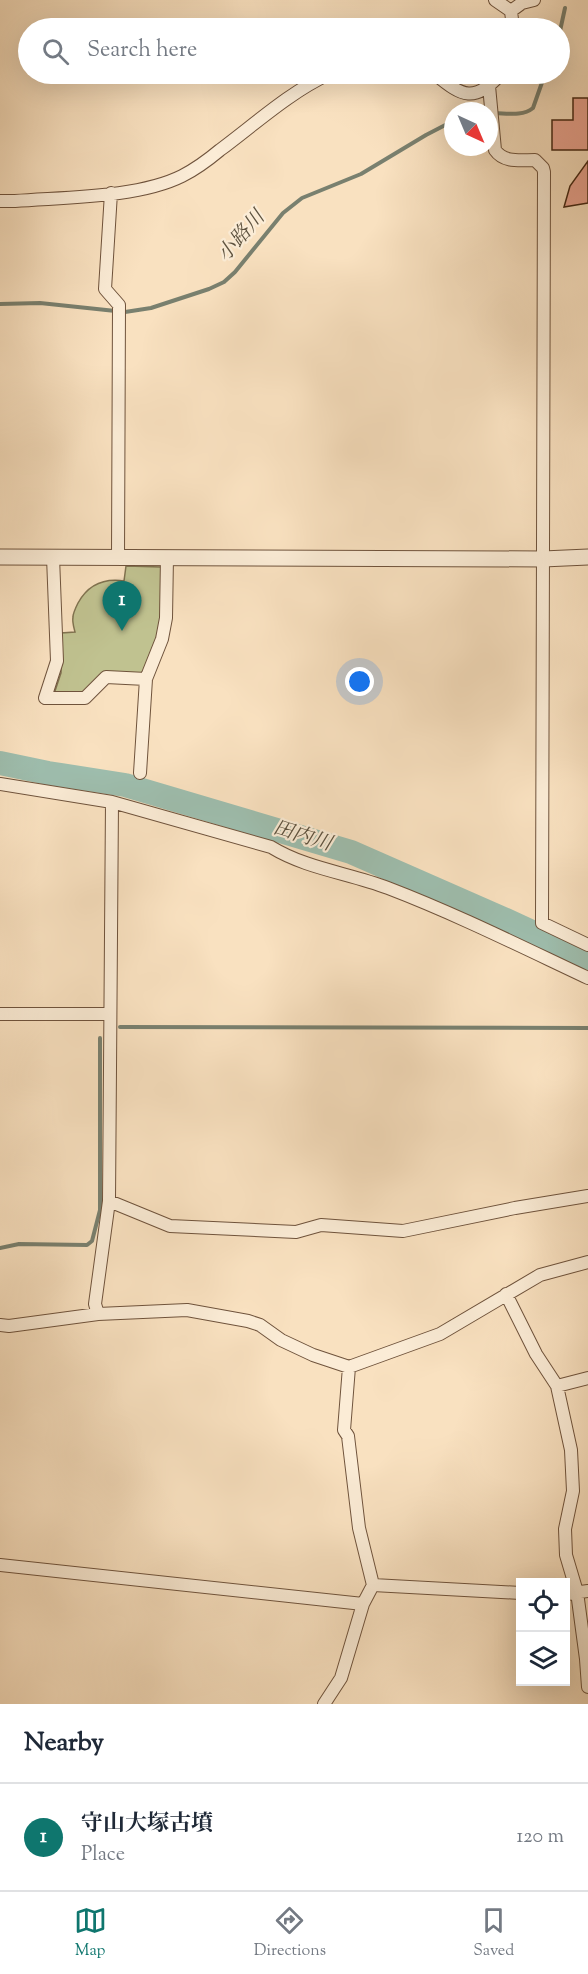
<!DOCTYPE html>
<meta charset="utf-8">
<style>
:root{--surface:#fff;--page:#f2f2f3;--text:#1f2937;--muted:#747a83;--line:#e0e1e3;--accent:#0f766e}
body{margin:0;font-family:"Sorts Mill Goudy","Noto Serif JP",serif;background:var(--page);color:var(--text)}
.controls{position:absolute;right:18px;bottom:18px;display:grid;overflow:hidden;border-radius:0px;box-shadow:0 6px 24px #0002}
.controls button{width:54px;height:54px;display:grid;place-items:center;padding:0;border:0;border-bottom:2px solid var(--line);background:var(--surface);color:var(--text);font:30px sans-serif}
.compass{position:absolute;left:444px;top:102px;width:54px;height:54px;border-radius:50%;background:var(--surface);box-shadow:0 6px 24px #0002;rotate:136deg}
.you{position:absolute;left:360px;top:682px;width:21px;height:21px;margin:-15px;border:4px solid #fff;border-radius:50%;background:#1a73e8;box-shadow:0 0 0 9px #1a73e833}
.badge{display:grid;place-items:center;width:39px;height:39px;border-radius:50%;background:var(--accent);color:#fff;font-size:20px;font-weight:700}
.pin{position:absolute;translate:-50% -50px;filter:drop-shadow(0 2px 3px #0008)}
.pin::after{content:'';position:absolute;top:32px;width:21px;height:18px;background:inherit;clip-path:polygon(0 0,100% 0,50% 100%)}
.list{margin:0;padding:0;list-style:none}
h2{display:flex;justify-content:space-between;align-items:center;height:78px;margin:0;padding:0 24px;font-size:26px}
h2 small{font-size:20px;font-weight:400;color:var(--muted)}
.list li{display:grid;grid-template-columns:39px 1fr auto;gap:18px;align-items:center;box-sizing:border-box;height:108px;padding:0 24px;border-top:2px solid var(--line)}
.list b{display:block;font-size:22px;white-space:nowrap}
.list p{margin:0;font-size:20px;white-space:nowrap;color:var(--muted)}
.list em{font-size:20px;font-style:normal;color:var(--muted)}
.icon{flex:none;width:33px;height:33px;fill:none;stroke:currentColor;stroke-width:2;stroke-linecap:round;stroke-linejoin:round}
.map{position:relative;flex:none;width:588px;height:1704px;overflow:hidden}
.search{position:absolute;background:var(--surface);box-shadow:0 6px 24px #0002;left:18px;right:18px;top:18px;height:66px;display:flex;align-items:center;gap:15px;box-sizing:border-box;padding:0 21px;border-radius:33px;color:var(--muted);font-size:22px}
.sheet{height:186px;background:var(--surface)}
nav{display:flex;justify-content:space-around;align-items:center;box-sizing:border-box;height:84px;border-top:2px solid var(--line);background:var(--surface);font-size:16px;color:var(--muted)}
nav a{display:grid;justify-items:center;gap:3px}
nav .on{color:var(--accent)}
.map>svg:first-child{display:block}
</style>
<div class="map">
<svg width="588" height="1704" viewBox="0 0 588 1704">
<rect width="100%" height="100%" fill="#f9e1c0"/>
<filter id="stains"><feTurbulence type="fractalNoise" baseFrequency=".00333" numOctaves="4"/><feColorMatrix values="0 0 0 0 .2 0 0 0 0 .09 0 0 0 0 .02 0 0 0 .5 -.17"/></filter>
<radialGradient id="worn" r=".72"><stop offset=".6" stop-color="#630" stop-opacity="0"/><stop offset="1" stop-color="#630" stop-opacity=".3"/></radialGradient>
<path fill="#c0c290" stroke="#807350" stroke-width="1.5" d="M126,566L161,567L162,616L159,639L143,676L104,674L83,695L54,694L61,673V633L75,632C74,628 72,622 73,617C73,613 76,607 78,603C88,585 104,578 124,581Z"/>
<g fill="none" stroke-linecap="round" stroke-linejoin="round">
<path stroke="#79806f" stroke-width="4" d="M560,31L565,8
M493,113C506,113 522,117 533,108L545,74
M0,304L40,303L125,312L151,308L209,289L224,282L235,272L283,213L302,198L361,174L426,135L453,121
M120,1027L588,1028
M0,1248L19,1244L87,1245L92,1241L100,1210V1038"/>
<path stroke="#9ebeae" stroke-width="24" d="M0,763L48,773L125,785L351,852L506,920L588,958"/>
</g>
<path fill="#eba491" stroke="#412410" stroke-width="1.5" d="M573,98H588V150H552V120H573Z
M588,161V203L564,207L570,186Z"/>
<g fill="none" stroke-linecap="round" stroke-linejoin="round">
<g stroke="#6f533c" stroke-width="14">
<path id="minor" d="M495,0L511,11L513,28
M511,11L522,3L534,0
M435,74C463,97 474,103 501,74
M489,86L495,150C504,163 520,160 535,160L543,168L544,172L542,923L588,945
M111,193L105,289L119,305L118,557
M0,201H15C65,197 138,198 182,176C196,169 208,160 220,150C255,124 290,92 329,74
M53,557L57,661L45,698H85L106,677L146,679
M140,773L146,679L162,639L166,618L167,557
M0,784L112,802L271,847C307,869 349,873 388,888C456,914 522,947 588,978
M0,1014H110
M109,1201L170,1226L296,1232L321,1225L403,1231L515,1208L588,1196
M506,1294L536,1354L557,1386L571,1450L573,1491L565,1529L566,1555L577,1592L586,1659L588,1687
M98,1314L95,1304L109,1201L112,802
M0,1325L9,1326L98,1314L187,1310L248,1321L260,1325L281,1340L313,1355L349,1367L440,1334L540,1275L588,1262
M557,1386L588,1378
M0,1565L363,1604
M373,1585L520,1593
M566,1594L588,1591
M324,1704L341,1678L363,1604L373,1585L359,1528L348,1436L344,1430L349,1367"/>
</g>
<g stroke="#6f533c" stroke-width="17">
<path id="tertiary" d="M0,557L543,559L588,557"/>
</g>
<use href="#minor" stroke="#fbecd6" stroke-width="12"/>
<use href="#tertiary" stroke="#fbecd6" stroke-width="15"/>
</g>
<g text-anchor="middle" dominant-baseline="central" stroke-width="4.5" stroke-linejoin="round" paint-order="stroke">
<g font-size="20" font-style="italic" fill="#5d523f" stroke="#fbecd6">
<text transform="translate(242 237) rotate(-49)">小路川</text>
<text transform="translate(302 837) rotate(17)">田内川</text>
</g>
</g>
<rect width="100%" height="100%" filter="url(#stains)"/>
<rect width="100%" height="100%" fill="url(#worn)"/>
</svg>
<div class="controls">
<button><svg class="icon" aria-label="locate" viewBox="0 0 24 24"><circle cx="12" cy="12" r="6"/><path d="M12 2v4M12 18v4M2 12h4M18 12h4"/></svg></button>
<button><svg class="icon" aria-label="layers" viewBox="0 0 24 24"><path d="M12 4l9 5-9 5-9-5zM3 14l9 5 9-5"/></svg></button>
</div>
<svg class="compass" viewBox="-18 -18 36 36"><path d="M0-13l5 13h-10z" fill="#e53935"/><path d="M0 13l5-13h-10z" fill="#747a83"/></svg>
<div class="you"></div>
<div class="pin badge" style="left:122px;top:631px">1</div>
<div class="search"><svg class="icon" aria-label="search" viewBox="0 0 24 24"><circle cx="10" cy="10" r="6"/><path d="M15 15l6 6"/></svg>Search here</div>
</div>
<section class="sheet">
<h2>Nearby<small></small></h2>
<ul class="list">
<li><span class="badge">1</span><div><b>守山大塚古墳</b><p>Place</p></div><em>120 m</em></li>
</ul>
</section>
<nav>
<a class="on"><svg class="icon" aria-label="map" viewBox="0 0 24 24"><path d="M3 6l6-2 6 2 6-2v14l-6 2-6-2-6 2zM9 4v14M15 6v14"/></svg>Map</a>
<a><svg class="icon" aria-label="directions" viewBox="0 0 24 24"><path d="M12 3l9 9-9 9-9-9zM9 14v-3h6M13 9l2 2-2 2"/></svg>Directions</a>
<a><svg class="icon" aria-label="saved" viewBox="0 0 24 24"><path d="M7 4h10v16l-5-4-5 4z"/></svg>Saved</a>
</nav>
